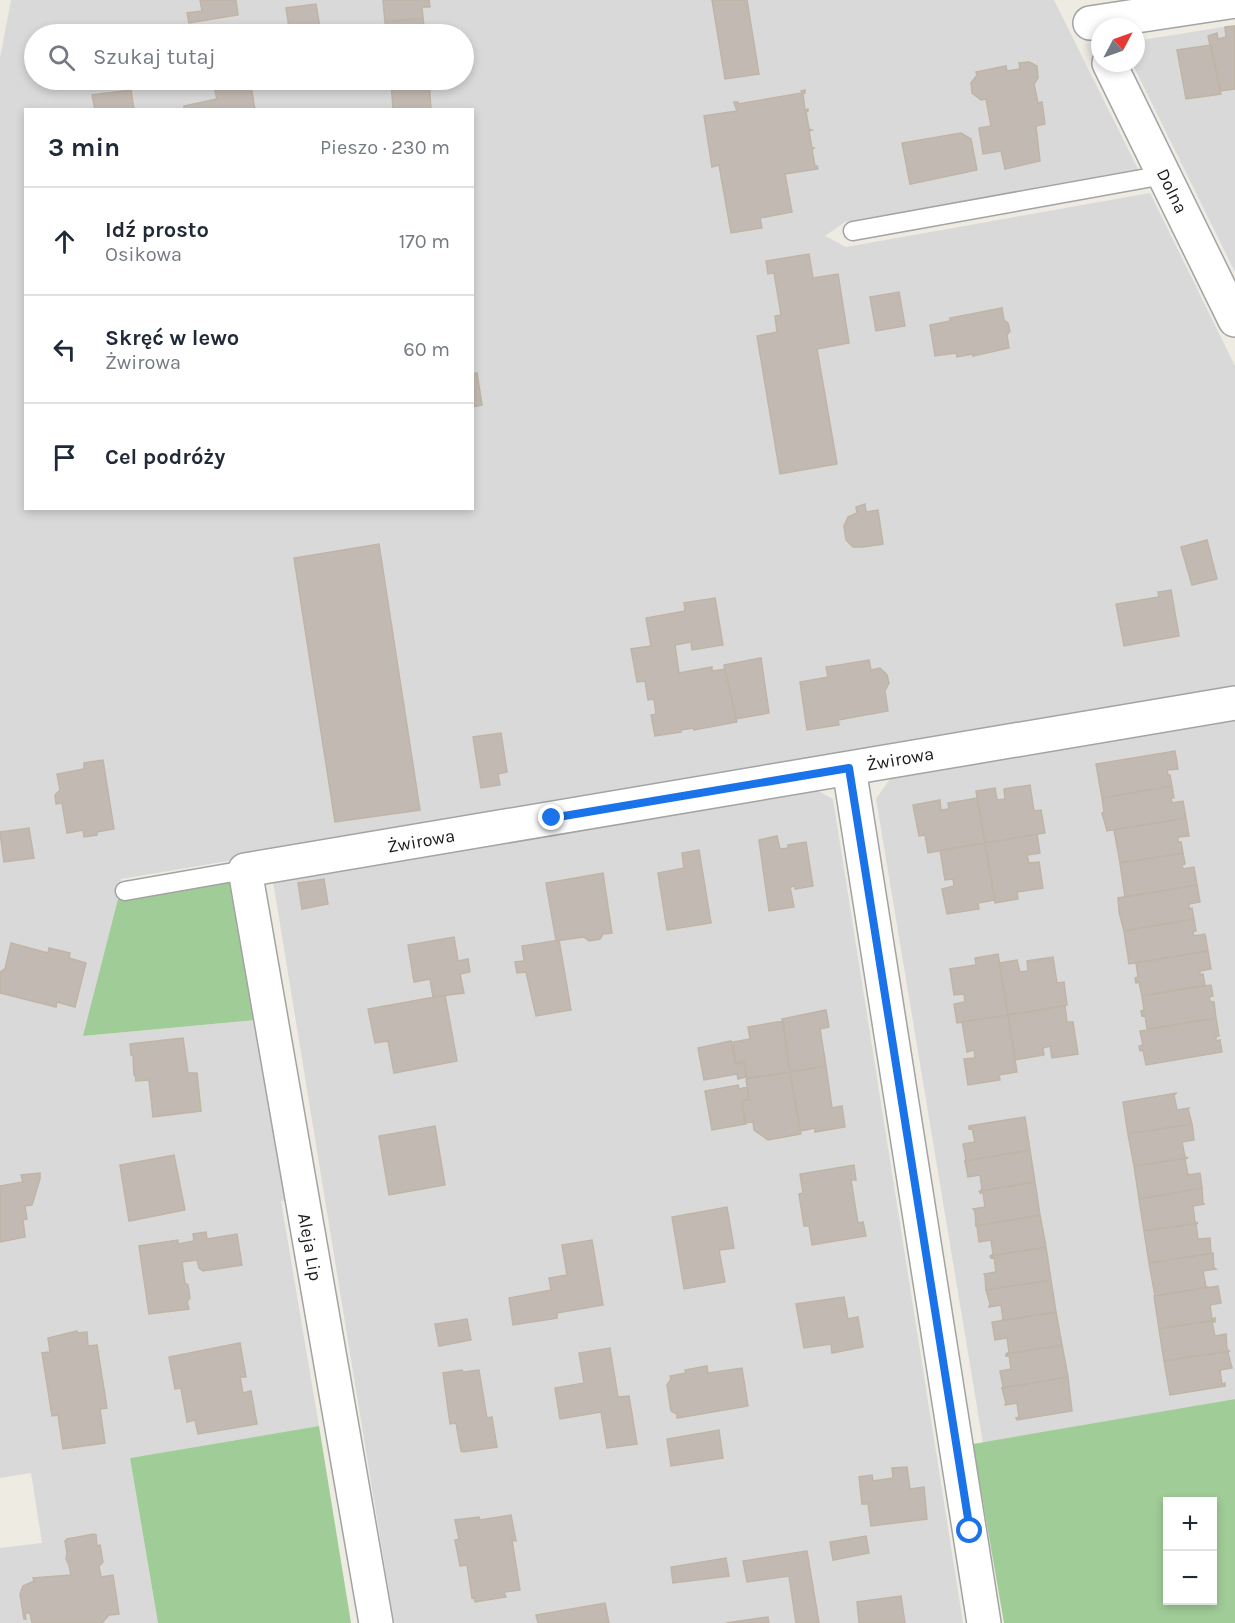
<!DOCTYPE html>
<html lang="pl">
<meta charset="utf-8">
<style>
:root{--surface:#fff;--page:#f6f6f7;--text:#1f2937;--muted:#747a83;--line:#e0e1e3}
body{margin:0;font-family:Karla,sans-serif;background:var(--page);color:var(--text)}
.controls{position:absolute;right:18px;bottom:18px;display:grid;overflow:hidden;border-radius:0px;box-shadow:0 3px 9px #0003}
.controls button{width:54px;height:54px;display:grid;place-items:center;padding:0;border:0;border-bottom:2px solid var(--line);background:var(--surface);color:var(--text);font:30px sans-serif}
.compass{position:absolute;left:1091px;top:18px;width:54px;height:54px;border-radius:50%;background:var(--surface);box-shadow:0 3px 9px #0003;rotate:49deg}
.stop{position:absolute;width:18px;height:18px;margin:-14px;border:4px solid #1a73e8;border-radius:50%;background:#fff}
.stop.end{background:#1a73e8;border-color:#fff;box-shadow:0 2px 6px #0008}
.list{margin:0;padding:0;list-style:none}
h2{display:flex;justify-content:space-between;align-items:center;height:78px;margin:0;padding:0 24px;font-size:26px}
h2 small{font-size:20px;font-weight:400;color:var(--muted)}
.list li{display:grid;grid-template-columns:39px 1fr auto;gap:18px;align-items:center;box-sizing:border-box;height:108px;padding:0 24px;border-top:2px solid var(--line)}
.list b{display:block;font-size:22px;white-space:nowrap}
.list p{margin:0;font-size:20px;white-space:nowrap;color:var(--muted)}
.list em{font-size:20px;font-style:normal;color:var(--muted)}
.icon{flex:none;width:33px;height:33px;fill:none;stroke:currentColor;stroke-width:2;stroke-linecap:round;stroke-linejoin:round}
.map{position:relative;flex:none;width:1235px;height:1623px;overflow:hidden}
.search{position:absolute;background:var(--surface);box-shadow:0 3px 9px #0003;left:24px;top:24px;width:450px;height:66px;display:flex;align-items:center;gap:15px;box-sizing:border-box;padding:0 21px;border-radius:33px;color:var(--muted);font-size:22px}
.panel{position:absolute;background:var(--surface);box-shadow:0 3px 9px #0003;left:24px;top:108px;width:450px;height:402px;border-radius:0px}
.map>svg:first-child{display:block}
</style>
<div class="map">
<svg width="1235" height="1623" viewBox="0 0 1235 1623">
<rect width="100%" height="100%" fill="#edebe2"/>
<path fill="#dad9d9" fill-rule="evenodd" d="M11,0H1054L1138,169L845,222L825,236L846,247L1150,193L1235,366V691L121,879L118,899L84,1036L257,1020L288,1200L281,1201L319,1426L130,1458L158,1623H0V1548L42,1543L31,1473L0,1478V58ZM34,34H464V80H34ZM26,110H472V508H26Z
M1235,25V272L1132,63H1136V41Z
M1235,710V1399L983,1443L876,799L896,770Z
M804,783L833,799L963,1623H394L272,875Z"/>
<path fill="#a0cc97" fill-rule="evenodd" d="M233,881L257,1020L83,1036L118,899Z
M1235,1399V1623H1004L973,1444ZM1168,1502H1212V1600H1168Z
M319,1426L351,1623H158L130,1458Z"/>
<path fill="#c2bab2" stroke="#bfb4a5" stroke-width="1.5" d="M200,0H236L238,15L189,23L187,13L202,11Z
M383,0H429L430,7H422L423,18L385,22Z
M712,0H747L759,74L725,79Z
M316,4L321,34H290L286,8Z
M423,18L425,34H386L385,22Z
M1235,26V89L1220,91L1208,36L1217,33L1218,39L1226,37L1225,27Z
M1211,45L1221,94L1186,99L1177,50Z
M1029,62L1037,66L1038,78L1034,84L1038,103L1042,102L1045,124L1036,126L1040,161L1005,169L1001,151L983,154L979,128L991,126L986,99L981,100L972,93L971,83L977,75L976,72L1006,66L1007,71L1020,69L1019,63Z
M250,80L255,110H184V106L217,99L214,87Z
M391,80H429L431,110H393Z
M131,90L134,110H95L92,95Z
M805,90V93L803,94L805,110L808,109V111L806,112L809,129L812,130L809,131L812,148H814L812,150L815,166H817L818,169L785,174L792,212L760,218L762,228L731,233L719,165L712,167L704,116L737,111L734,102H738V104L802,93L801,91Z
M961,133L971,139L977,170L910,184L902,143Z
M809,254L813,278L838,274L849,343L817,349L837,464L780,474L757,336L777,332L775,316L781,315L774,273L768,274L766,261Z
M899,292L905,326L876,331L870,297Z
M1002,308L1004,320L1008,323L1010,331L1007,335L1009,348L973,356V354L957,357L956,353L935,356L930,325L950,321V318Z
M477,373L482,405L472,407V374Z
M865,504L866,512L878,510L883,544L863,547H853L846,540L844,526L848,517L857,513L856,507Z
M1207,540L1217,579L1192,585L1181,547Z
M379,544L420,810L335,822L294,558Z
M1171,590L1179,636L1124,646L1116,604L1159,597L1158,592Z
M715,598L723,645L692,650L691,642L675,645L679,673L712,667V671L725,669L737,722L694,730L693,728L681,730V732L655,736L651,715L656,714L654,699L648,700L645,681L637,682L631,649L651,646L646,618L685,611L684,603Z
M761,658L769,713L736,719L724,665Z
M869,660L871,670L880,668L887,675L889,683L885,691L888,711L838,720L839,725L807,730L800,682L828,677L826,667Z
M501,733L507,772L498,774L500,785L481,788L473,737Z
M1175,751L1178,769L1167,770L1168,775H1170L1172,786L1102,798L1096,764Z
M103,760L114,829L97,832V835L84,837L83,830L67,833L62,803L56,804L55,795L60,790L57,774L84,769V763Z
M1030,785L1034,811L1041,810L1045,833L985,843L976,791L995,788L997,800L1005,799L1004,789Z
M1172,786L1174,798H1171L1172,803L1183,801L1186,818L1107,831L1102,813L1104,812L1102,798Z
M977,798L985,843L928,853L925,835L919,836L913,805L940,800L941,810L949,809L948,803Z
M1186,818L1189,836L1178,837V842H1181L1183,853L1120,863L1114,830Z
M29,828L34,858L4,862L0,832Z
M1037,834L1040,853L1027,855L1029,863L1039,862L1043,888L1017,892L1018,899L995,903L985,843Z
M777,836L780,849L788,848V845L806,842L813,886L795,889V886L790,887L794,907L769,911L759,840Z
M985,843L995,900L978,903L979,909L947,914L942,889L954,886L953,879L945,880L940,850Z
M699,850L711,923L667,930L658,873L684,868L682,853Z
M1183,853L1185,864L1182,865L1183,869L1194,867L1197,885L1125,897L1120,863Z
M603,873L612,933L603,934L600,939L589,941L584,937L556,941L546,883Z
M324,879L328,904L302,909L298,883Z
M1197,885L1200,902L1189,904V909L1192,908L1194,919L1124,931L1119,912L1118,898Z
M1194,919L1196,931H1193L1194,936L1205,934L1208,951L1129,964L1124,931Z
M454,937L458,961L468,959L470,972L460,974L464,993L433,997L430,979L414,982L408,945Z
M559,940L571,1010L536,1016L526,972L517,973L515,962L524,961L522,946Z
M11,943L48,953L49,948L70,953L69,958L86,963L75,1007L57,1002L56,1007L0,993V972L5,969Z
M1208,951L1211,969L1200,971V975L1203,974L1205,985L1142,996L1139,982L1136,983L1135,978L1138,977L1136,963Z
M998,954L1008,1015L957,1023L954,1004L965,1002L964,994L954,995L950,969L976,965L975,958Z
M1053,957L1057,983L1064,982L1067,1005L1008,1015L999,963L1017,960L1020,972L1028,971L1027,961Z
M1211,985L1213,996L1209,997L1210,1001L1214,1002L1216,1018L1147,1029L1145,1015L1142,1016L1141,1011L1144,1010L1142,996Z
M445,995L457,1061L394,1073L388,1041L375,1043L368,1009Z
M1065,1006L1067,1022H1073L1078,1054L1052,1058L1050,1046L1043,1048L1044,1055L1015,1060L1008,1015Z
M826,1010L829,1027L820,1029L826,1066L790,1072L782,1019Z
M1008,1015L1017,1072L999,1075L1000,1080L968,1085L964,1059L975,1058L974,1050L967,1052L962,1022Z
M1216,1018L1219,1036H1216V1041L1220,1040L1222,1052L1146,1065L1143,1050L1140,1051L1139,1046L1143,1045L1140,1031Z
M783,1021L790,1072L747,1078L744,1061L736,1063L733,1042L750,1039L748,1027Z
M183,1038L188,1073H197L201,1111L153,1117L149,1080L136,1081L135,1075H134L133,1055H131L130,1044Z
M731,1041L735,1064L744,1063L746,1077L738,1079L737,1074L704,1080L698,1048Z
M826,1066L832,1108L842,1106L845,1127L815,1132V1128L800,1131L790,1072Z
M790,1072L801,1134L768,1140L754,1130L753,1122L745,1123L742,1101L749,1100L746,1079Z
M738,1085L739,1089L748,1087L749,1100L742,1101L746,1124L712,1130L705,1091Z
M1177,1093L1174,1095L1177,1110L1189,1108L1188,1109L1192,1124L1128,1134L1123,1102Z
M1025,1117L1030,1150L965,1161L966,1159L963,1144L975,1142L972,1128L969,1129V1126Z
M1192,1124L1194,1140L1182,1142L1185,1157L1188,1158L1134,1166L1128,1134Z
M435,1126L445,1185L389,1195L379,1136Z
M1030,1150L1035,1182L980,1191L982,1189L980,1175L968,1177L965,1161Z
M174,1155L185,1210L129,1221L120,1165Z
M1188,1158L1185,1159L1188,1175L1200,1173L1202,1188L1139,1199L1134,1166Z
M854,1165L856,1180H851L858,1223L863,1222L866,1236L812,1245L809,1226H804L799,1194L803,1193L800,1174Z
M40,1173V1179L32,1205L25,1206L27,1219L23,1220L25,1237L0,1242V1186L23,1182L21,1175Z
M1035,1182L1040,1215L976,1226L975,1211L973,1209L985,1207L983,1193H980V1191Z
M1202,1188L1203,1204H1205L1193,1206L1195,1222L1198,1223L1144,1231L1139,1199Z
M727,1207L734,1248L719,1250L725,1282L684,1289L672,1217Z
M1040,1215L1046,1247L990,1256L993,1254L991,1240L979,1242L977,1227L976,1226Z
M1198,1223L1196,1224L1198,1239L1210,1238L1211,1253H1213L1149,1263L1144,1231Z
M206,1232L207,1239L237,1234L242,1265L203,1271L199,1268L197,1260L182,1262L185,1283L188,1285L190,1298L187,1302L189,1309L149,1314L139,1246L178,1240V1244L194,1241L193,1234Z
M592,1240L603,1305L557,1313V1318L513,1325L509,1298L551,1290L549,1278L567,1275L562,1245Z
M1046,1247L1051,1280L986,1290L985,1276L984,1274L996,1272L994,1257L991,1258L990,1256Z
M1213,1253L1214,1268L1216,1269L1203,1271L1206,1287H1209L1155,1296L1149,1263Z
M1051,1280L1056,1312L1001,1321L1003,1319L1001,1305L989,1307L990,1304L986,1290Z
M1218,1286L1221,1303L1210,1305L1212,1319L1215,1318V1320L1159,1329L1154,1296Z
M844,1297L848,1319L858,1317L863,1347L832,1353L831,1344L804,1348L796,1304Z
M1056,1312L1062,1345L1006,1354L1009,1352L1007,1338L995,1340L992,1322Z
M467,1319L471,1340L439,1346L435,1324Z
M1215,1320V1322H1212L1215,1336L1226,1334L1227,1349L1229,1351L1164,1361L1159,1329Z
M77,1331V1333L87,1332L88,1346L97,1345L107,1408L100,1409L105,1443L63,1449L58,1415L52,1416L42,1353L50,1352L48,1338Z
M240,1343L246,1377H240L243,1393L251,1391L257,1424L198,1434L195,1420L187,1422L181,1388L175,1389L169,1357Z
M1062,1345L1068,1377L1002,1388L1003,1386L1000,1371L1011,1369L1009,1355L1006,1356V1354Z
M610,1348L618,1397L629,1396L637,1444L607,1448L601,1412L560,1419L555,1388L584,1383L579,1353Z
M1229,1351L1228,1353L1232,1368L1220,1370L1222,1384L1225,1383V1386L1170,1395L1164,1361Z
M707,1366L708,1373L742,1368L748,1406L677,1418V1414L671,1411L667,1385L671,1379L670,1376L686,1373L685,1370Z
M462,1370L463,1372L479,1370L487,1418L492,1417L497,1447L463,1452L461,1451L456,1423L450,1424L443,1373Z
M1068,1377L1072,1411L1017,1420L1016,1418L1019,1417L1017,1403L1005,1405L1006,1403L1002,1388Z
M719,1430L723,1458L671,1466L667,1439Z
M907,1467L910,1489L924,1487L927,1519L871,1526L868,1504H862L859,1477L872,1475L873,1481L893,1478L892,1468Z
M511,1515L516,1541L512,1540L520,1590L504,1592L506,1597L475,1602L474,1597L472,1598L467,1565L460,1566L455,1540L459,1539L455,1520L479,1517L480,1520Z
M94,1534L96,1535L97,1546L100,1545L103,1562L99,1566L101,1577L113,1575L119,1614L109,1615L102,1623H32L30,1613H25L26,1619H24L20,1594L23,1586L34,1581L33,1578L71,1575L69,1565L66,1559L67,1553L65,1541L67,1539Z
M866,1536L869,1553L833,1560L830,1542Z
M807,1551L819,1623H796L789,1576L747,1582L743,1561Z
M726,1558L729,1576L673,1583L671,1567Z
M901,1596L905,1623H859L857,1602Z
M605,1603L609,1623H538L536,1615Z
M768,1617L769,1623H726Z"/>
<g fill="none" stroke-linecap="round" stroke-linejoin="round">
<g stroke="#a3a3a3" stroke-width="21">
<path id="service" d="M853,231L1164,175
M125,891L245,870"/>
</g>
<g stroke="#a3a3a3" stroke-width="36">
<path id="minor" d="M1090,23L1235,1
M1109,63L1235,320
M849,768L984,1623
M376,1623L245,870L1235,703"/>
</g>
<use href="#service" stroke="#fff" stroke-width="18"/>
<use href="#minor" stroke="#fff" stroke-width="33"/>
</g>
<g fill="none" stroke-linecap="round" stroke-linejoin="round">
<path stroke="#1a73e8" stroke-width="8" d="M552,818L849,768L970,1531"/>
</g>
<g text-anchor="middle" dominant-baseline="central" stroke-width="6" stroke-linejoin="round" paint-order="stroke">
<g font-size="18" fill="#1c1c1c" stroke="#fff">
<text transform="translate(1172 191) rotate(64)">Dolna</text>
<text transform="translate(900 759) rotate(-10)">Żwirowa</text>
<text transform="translate(421 841) rotate(-10)">Żwirowa</text>
<text transform="translate(310 1247) rotate(80)">Aleja Lip</text>
</g>
</g>
</svg>
<div class="controls">
<button>+</button>
<button>−</button>
</div>
<svg class="compass" viewBox="-18 -18 36 36"><path d="M0-13l5 13h-10z" fill="#e53935"/><path d="M0 13l5-13h-10z" fill="#747a83"/></svg>
<div class="stop" style="left:970px;top:1531px"></div>
<div class="stop end" style="left:552px;top:818px"></div>
<div class="search"><svg class="icon" aria-label="search" viewBox="0 0 24 24"><circle cx="10" cy="10" r="6"/><path d="M15 15l6 6"/></svg>Szukaj tutaj</div>
<section class="panel">
<h2>3 min<small>Pieszo · 230 m</small></h2>
<ul class="list">
<li><svg class="icon" aria-label="ahead" viewBox="0 0 24 24"><path d="M12 20V5M6 11l6-6 6 6"/></svg><div><b>Idź prosto</b><p>Osikowa</p></div><em>170 m</em></li>
<li><svg class="icon" aria-label="left" viewBox="0 0 24 24"><path d="M17 20v-9H6M10 6l-5 5 5 5"/></svg><div><b>Skręć w lewo</b><p>Żwirowa</p></div><em>60 m</em></li>
<li><svg class="icon" aria-label="arrive" viewBox="0 0 24 24"><path d="M6 21V4h12l-3 4 3 4H6"/></svg><div><b>Cel podróży</b></div></li>
</ul>
</section>
</div>
